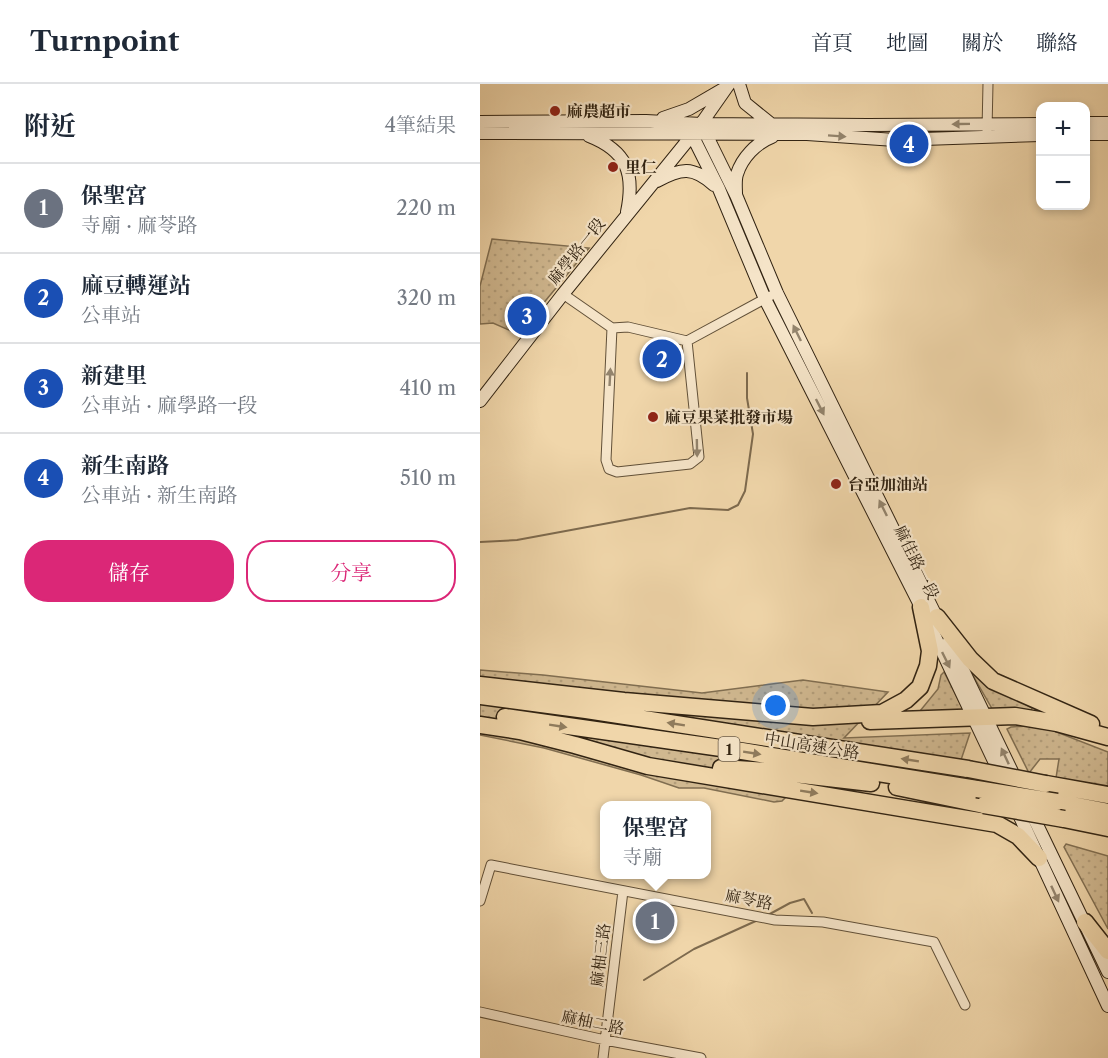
<!DOCTYPE html>
<html lang="zh-TW">
<meta charset="utf-8">
<style>
:root{--surface:#fff;--page:#f2f2f3;--text:#1f2937;--muted:#747a83;--line:#e0e1e3;--accent:#db2777}
body{margin:0;font-family:"Libre Caslon Text","Noto Serif TC",serif;background:var(--page);color:var(--text)}
.controls{position:absolute;right:18px;top:18px;display:grid;overflow:hidden;border-radius:12px;box-shadow:0 3px 9px #0003}
.controls button{width:54px;height:54px;display:grid;place-items:center;padding:0;border:0;border-bottom:2px solid var(--line);background:var(--surface);color:var(--text);font:30px sans-serif}
.you{position:absolute;left:296px;top:622px;width:21px;height:21px;margin:-15px;border:4px solid #fff;border-radius:50%;background:#1a73e8;box-shadow:0 0 0 9px #1a73e833}
.badge{display:grid;place-items:center;width:39px;height:39px;border-radius:50%;background:var(--accent);color:#fff;font-size:20px;font-weight:700}
.pin{position:absolute;translate:-50% -50%;border:3px solid #fff;box-shadow:0 2px 6px #0006}
.popup{position:absolute;left:120px;top:717px;width:111px;height:78px;box-sizing:border-box;display:grid;place-content:center;border-radius:12px;background:var(--surface);filter:drop-shadow(0 2px 4px #0005);font-size:20px;white-space:nowrap;color:var(--muted)}
.popup b{font-size:22px;color:var(--text)}
.popup::after{content:'';position:absolute;left:50%;top:100%;margin-left:-12px;border:12px solid transparent;border-top-color:var(--surface)}
.list{margin:0;padding:0;list-style:none}
h2{display:flex;justify-content:space-between;align-items:center;height:78px;margin:0;padding:0 24px;font-size:26px}
h2 small{font-size:20px;font-weight:400;color:var(--muted)}
.list li{display:grid;grid-template-columns:39px 1fr auto;gap:18px;align-items:center;box-sizing:border-box;height:90px;padding:0 24px;border-top:2px solid var(--line)}
.list b{display:block;font-size:22px;white-space:nowrap}
.list p{margin:0;font-size:20px;white-space:nowrap;color:var(--muted)}
.list em{font-size:20px;font-style:normal;color:var(--muted)}
.actions{display:flex;gap:12px;padding:18px 24px}
.actions a{flex:1;padding:14px 0;border:2px solid var(--accent);border-radius:24px;text-align:center;font-size:21px;color:var(--accent)}
.actions .main{background:var(--accent);color:#fff}
.map{position:relative;flex:none;width:628px;height:974px;overflow:hidden}
header{display:flex;align-items:center;gap:36px;box-sizing:border-box;height:84px;padding:0 30px;background:var(--surface);border-bottom:2px solid var(--line)}
header strong{font-size:28px}
nav{display:flex;gap:33px;margin-inline-start:auto;font-size:21px}
main{display:flex}
aside{flex:1;background:var(--surface)}
.map>svg:first-child{display:block}
</style>
<header>
<strong>Turnpoint</strong>
<nav><a>首頁</a><a>地圖</a><a>關於</a><a>聯絡</a></nav>
</header>
<main>
<aside>
<h2>附近<small>4筆結果</small></h2>
<ul class="list">
<li><span class="badge" style="background:#6b7280">1</span><div><b>保聖宮</b><p>寺廟 · 麻苓路</p></div><em>220 m</em></li>
<li><span class="badge" style="background:#1a4fb4">2</span><div><b>麻豆轉運站</b><p>公車站</p></div><em>320 m</em></li>
<li><span class="badge" style="background:#1a4fb4">3</span><div><b>新建里</b><p>公車站 · 麻學路一段</p></div><em>410 m</em></li>
<li><span class="badge" style="background:#1a4fb4">4</span><div><b>新生南路</b><p>公車站 · 新生南路</p></div><em>510 m</em></li>
</ul>
<div class="actions"><a class="main">儲存</a><a>分享</a></div>
</aside>
<div class="map">
<svg width="628" height="974" viewBox="0 0 628 974">
<defs>
<pattern id="grass-dots" width="8" height="8" patternUnits="userSpaceOnUse" patternTransform="scale(1.5)"><rect width="8" height="8" fill="#d0b890"/><path d="M2 2h.1M6 6h.1" fill="none" stroke="#b39e7b" stroke-width="1.8" stroke-linecap="round"/></pattern>
</defs>
<rect width="100%" height="100%" fill="#f0d6aa"/>
<filter id="stains"><feTurbulence type="fractalNoise" baseFrequency=".00333" numOctaves="4"/><feColorMatrix values="0 0 0 0 .2 0 0 0 0 .09 0 0 0 0 .02 0 0 0 .5 -.17"/></filter>
<radialGradient id="worn" r=".72"><stop offset=".6" stop-color="#630" stop-opacity="0"/><stop offset="1" stop-color="#630" stop-opacity=".3"/></radialGradient>
<path fill="url(#grass-dots)" stroke="#806e51" stroke-width="1.5" d="M12,155L109,164L38,250L13,239L0,240V202Z
M0,586L63,591L222,609L323,596L408,608L364,654L490,649L480,679L358,660L302,717L294,718L224,704H199L161,691L64,664L0,651Z
M464,588L489,637L440,627L458,605L461,591Z
M491,588L552,624L551,629L518,635Z
M547,642L569,645L628,668V704L576,694L579,675H560L549,689L527,645L531,643Z
M586,760L628,772V845L584,763Z"/>
<g fill="none" stroke-linecap="round" stroke-linejoin="round">
<path stroke="#7d6a4e" stroke-width="2" d="M0,458L37,456L210,424L248,426L258,421L265,407L273,350L267,314V289
M288,831L310,819L324,815L332,829
M164,896L214,865L278,836"/>
<g stroke="#615038" stroke-width="11">
<path id="minor" d="M507,46L508,0
M83,210L132,244L148,243L207,257L290,212
M132,244L126,376L129,385L137,388L210,380L219,373L207,257
M0,817L11,781L295,836L343,838L454,858L485,921
M0,928L125,956L221,974
M123,974L143,807"/>
</g>
<g stroke="#312312" stroke-width="14">
<path id="secondary" d="M259,0L265,19L291,40
M183,34L209,25L245,4
M0,38L166,37L221,40L388,41L560,40
M606,39H628
M221,40L256,111L297,209L459,538
M0,49L327,50L415,56L560,51
M606,50H628
M212,51L239,105L285,215L441,523L523,696
M109,52C147,67 155,89 147,128
M177,97C201,84 213,82 234,101
M256,110C256,104 255,96 257,90C262,74 276,59 292,53
M0,317L83,210L221,40L249,0
M469,557L537,698
M535,722L628,922
M549,724L628,888"/>
</g>
<g stroke="#312312" stroke-width="19">
<path id="motorway" d="M457,533L490,575L513,597L611,640
M0,601L144,617L333,633L402,629L426,616L440,603L448,582L450,567L441,523
M0,612L106,626L488,685
M25,633L262,667L497,705
M390,637L535,632L577,639L628,653
M0,641L40,647L95,661L168,682L517,740L538,752L559,774
M241,684L288,687L391,699
M566,700L628,711
M417,703L504,721
M577,718L628,728
M584,735L628,744
M605,838L628,867"/>
</g>
<use href="#minor" stroke="#f5e4c8" stroke-width="9"/>
<use href="#secondary" stroke="#f5e4c8" stroke-width="12"/>
<use href="#motorway" stroke="#f0d6aa" stroke-width="16"/>
<g stroke="#312312" stroke-width="19" stroke-linecap="butt">
<path id="motorway-bridge" d="M488,685L566,700
M497,705L577,718
M504,721L584,735"/>
</g>
<use href="#motorway-bridge" stroke="#f0d6aa" stroke-width="16"/>
</g>
<defs><path id="oneway-solid" d="M-6-.8H1V-3.2L6.5 0L1 3.2V.8H-6Z" transform="scale(1.5)"/></defs>
<g fill="#93846d">
<use href="#oneway-solid" transform="translate(481 40) rotate(179)"/>
<use href="#oneway-solid" transform="translate(357 52) rotate(4)"/>
<use href="#oneway-solid" transform="translate(317 249) rotate(-116)"/>
<use href="#oneway-solid" transform="translate(130 293) rotate(-87)"/>
<use href="#oneway-solid" transform="translate(340 323) rotate(63)"/>
<use href="#oneway-solid" transform="translate(217 364) rotate(89)"/>
<use href="#oneway-solid" transform="translate(403 424) rotate(-116)"/>
<use href="#oneway-solid" transform="translate(466 576) rotate(64)"/>
<use href="#oneway-solid" transform="translate(525 672) rotate(-115)"/>
<use href="#oneway-solid" transform="translate(575 810) rotate(65)"/>
</g>
<g fill="#907c5e">
<use href="#oneway-solid" transform="translate(196 640) rotate(-171)"/>
<use href="#oneway-solid" transform="translate(78 642) rotate(9)"/>
<use href="#oneway-solid" transform="translate(272 669) rotate(9)"/>
<use href="#oneway-solid" transform="translate(430 676) rotate(-171)"/>
<use href="#oneway-solid" transform="translate(329 708) rotate(9)"/>
</g>
<g fill="#8f2418" stroke="#f5e4c8" stroke-width="2">
<circle cx="75" cy="27" r="6"/>
<circle cx="133" cy="83" r="6"/>
<circle cx="173" cy="333" r="6"/>
<circle cx="356" cy="400" r="6"/>
</g>
<g text-anchor="middle" dominant-baseline="central" stroke-width="4.5" stroke-linejoin="round" paint-order="stroke">
<rect fill="#f5e4c8" stroke="#6c5d49" stroke-width="1.5" x="238.5" y="653" width="21" height="24" rx="4.5"/>
<g font-size="15" font-weight="bold" fill="#312312">
<text x="249" y="665">1</text>
</g>
<g font-size="16" font-weight="bold" fill="#312312" stroke="#f5e4c8" text-anchor="start">
<text x="87" y="27">麻農超市</text>
<text x="145" y="83">里仁</text>
<text x="185" y="333">麻豆果菜批發市場</text>
<text x="368" y="400">台亞加油站</text>
</g>
<g font-size="16" fill="#312312" stroke="#f5e4c8">
<text transform="translate(96 167) rotate(-51)">麻學路一段</text>
<text transform="translate(437 478) rotate(64)">麻佳路一段</text>
<text transform="translate(332 661) rotate(9)">中山高速公路</text>
<text transform="translate(269 815) rotate(11)">麻苓路</text>
<text transform="translate(120 871) rotate(-83)">麻柚三路</text>
<text transform="translate(113 938) rotate(12)">麻柚二路</text>
</g>
</g>
<rect width="100%" height="100%" filter="url(#stains)"/>
<rect width="100%" height="100%" fill="url(#worn)"/>
</svg>
<div class="controls">
<button>+</button>
<button>−</button>
</div>
<div class="you"></div>
<div class="pin badge" style="left:175px;top:837px;background:#6b7280">1</div>
<div class="popup"><b>保聖宮</b>寺廟</div>
<div class="pin badge" style="left:182px;top:275px;background:#1a4fb4">2</div>
<div class="pin badge" style="left:47px;top:232px;background:#1a4fb4">3</div>
<div class="pin badge" style="left:429px;top:60px;background:#1a4fb4">4</div>
</div>
</main>
